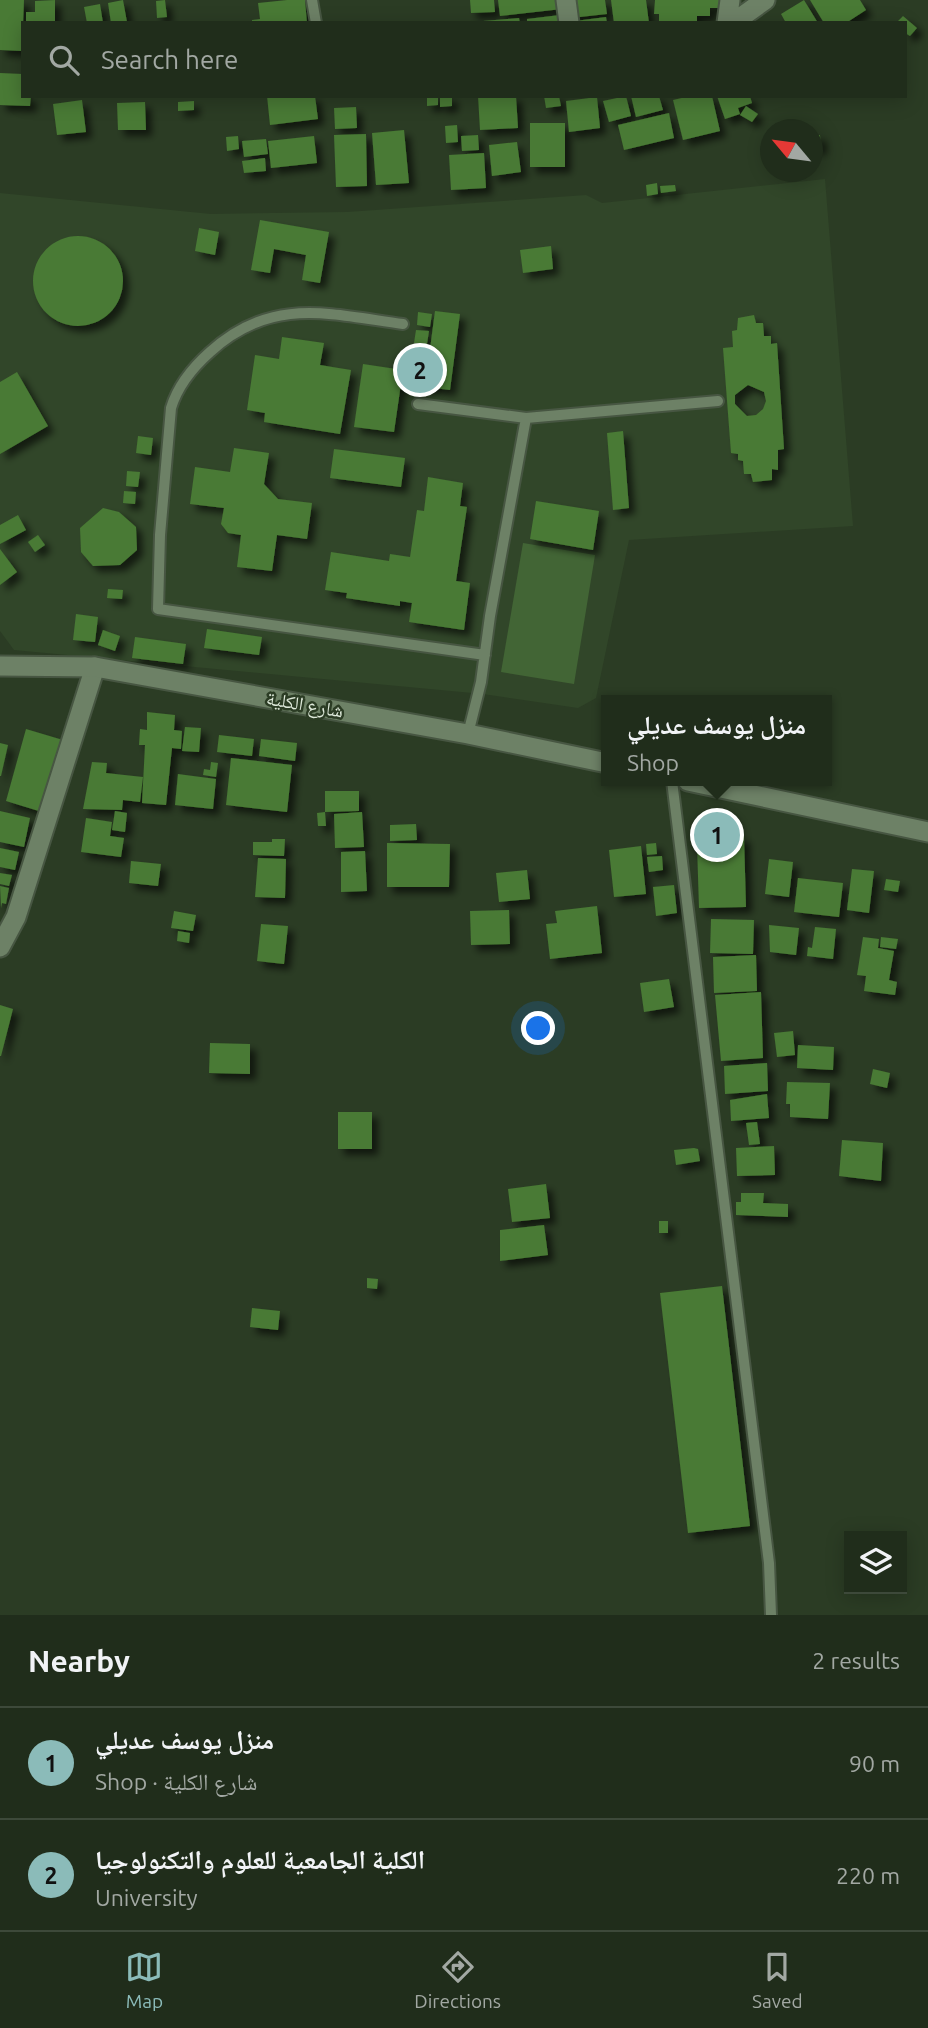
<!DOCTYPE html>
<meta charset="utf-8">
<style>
:root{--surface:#202d1b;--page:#2d3928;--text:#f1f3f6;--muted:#a2a8a3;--line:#3d493a;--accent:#8bbbb9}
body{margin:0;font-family:Ubuntu,"Noto Naskh Arabic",sans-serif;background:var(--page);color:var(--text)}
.controls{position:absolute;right:21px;bottom:21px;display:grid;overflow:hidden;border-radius:0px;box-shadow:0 4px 18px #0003}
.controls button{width:63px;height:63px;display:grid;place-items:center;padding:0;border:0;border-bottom:2px solid var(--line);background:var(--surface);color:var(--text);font:35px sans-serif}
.compass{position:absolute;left:760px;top:119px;width:63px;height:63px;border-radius:50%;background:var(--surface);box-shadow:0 4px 18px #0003;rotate:299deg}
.you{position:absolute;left:539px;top:1029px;width:24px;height:24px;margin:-18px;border:5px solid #fff;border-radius:50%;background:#1a73e8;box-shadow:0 0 0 10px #1a73e833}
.badge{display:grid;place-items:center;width:46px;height:46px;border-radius:50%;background:var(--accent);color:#111;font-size:23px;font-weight:700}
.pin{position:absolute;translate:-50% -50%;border:4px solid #fff;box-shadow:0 2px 7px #0006}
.popup{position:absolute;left:601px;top:695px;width:231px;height:91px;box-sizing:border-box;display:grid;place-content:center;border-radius:0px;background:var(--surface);filter:drop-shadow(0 2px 5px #0005);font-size:23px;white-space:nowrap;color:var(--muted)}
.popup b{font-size:26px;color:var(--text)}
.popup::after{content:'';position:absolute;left:50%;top:100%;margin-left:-14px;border:14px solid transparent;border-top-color:var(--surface)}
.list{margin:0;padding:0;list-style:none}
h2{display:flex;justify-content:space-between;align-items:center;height:91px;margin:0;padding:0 28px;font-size:30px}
h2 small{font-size:23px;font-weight:400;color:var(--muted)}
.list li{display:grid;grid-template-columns:46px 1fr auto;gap:21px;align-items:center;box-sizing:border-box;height:112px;padding:0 28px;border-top:2px solid var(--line)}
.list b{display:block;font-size:26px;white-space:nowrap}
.list p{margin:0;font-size:23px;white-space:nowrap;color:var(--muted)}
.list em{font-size:23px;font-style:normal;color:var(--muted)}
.icon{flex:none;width:38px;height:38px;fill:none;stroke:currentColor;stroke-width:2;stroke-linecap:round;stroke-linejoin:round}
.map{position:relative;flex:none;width:928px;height:1615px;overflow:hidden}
.search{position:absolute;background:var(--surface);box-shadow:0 4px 18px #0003;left:21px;right:21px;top:21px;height:77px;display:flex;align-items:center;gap:18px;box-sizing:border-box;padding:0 24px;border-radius:0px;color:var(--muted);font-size:26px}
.sheet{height:315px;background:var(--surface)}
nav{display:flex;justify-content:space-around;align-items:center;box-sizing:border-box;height:98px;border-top:2px solid var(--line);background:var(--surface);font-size:19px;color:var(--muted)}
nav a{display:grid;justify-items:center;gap:4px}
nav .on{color:var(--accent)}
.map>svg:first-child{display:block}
</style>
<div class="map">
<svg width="928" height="1615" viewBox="0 0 928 1615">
<defs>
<filter id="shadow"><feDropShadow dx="6" dy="6" stdDeviation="3.5" flood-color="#0009"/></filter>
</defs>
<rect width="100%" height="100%" fill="#2b3c24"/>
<path fill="#314629" d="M825,179L853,526L629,540L596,698L578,708L483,694L14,650L0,631V193L211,214L347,212L586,195L602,203Z"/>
<path fill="#426535" d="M523,543L595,555L574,684L501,672Z"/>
<path fill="#487a34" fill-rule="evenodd" filter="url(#shadow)" d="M0,0H24L22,51L0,50Z
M55,0V23H26V12H35V1Z
M123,0L127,22L111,23L108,3Z
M165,0L167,17L157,18L156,1Z
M287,0H305L307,23H252V20L260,19L258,3Z
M470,0H494L495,12L471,13Z
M498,0H561L562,9L500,16Z
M569,0H605L607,14L571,18Z
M611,0H646L649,23H614Z
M655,0H720V8H710V16H697V23H659V14H654Z
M804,0L818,23H786L781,14Z
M810,0H860L866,10L846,23H824Z
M100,4L103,23H87L84,7Z
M560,15L561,23H527V19Z
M903,16L917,28L910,36L905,33V23H896Z
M606,17L607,23H576L575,21Z
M519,18L520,23H483V21Z
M0,73L23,74V96H31L30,106L0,105Z
M267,96H315L318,119L270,125Z
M427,96H438V105L427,106Z
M440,96H452V106L440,107Z
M478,96H516L518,128L480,130Z
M544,96H559L561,106L546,108Z
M626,96L631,116L609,122L603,101Z
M631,96H659L663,110L636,117Z
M690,96H712L720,131L683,140L673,100Z
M717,96H750L752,103L738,108L740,114L725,119Z
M597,97L600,128L569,132L566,101Z
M82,100L86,132L57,135L53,104Z
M194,101V110L178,111V102Z
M145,102L146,130H118L117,103Z
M746,106L758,114L752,122L740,115Z
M356,107L357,128L335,129L334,108Z
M669,113L674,138L624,150L618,125Z
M530,123H565V167H530Z
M457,125L458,142L446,143L445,126Z
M404,130L409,183L376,185L372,133Z
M366,134L367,186L336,187L334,135Z
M478,135L479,150L462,151L461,136Z
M813,135H820L821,148L813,149Z
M238,136L239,149L227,151L226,137Z
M314,136L317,163L271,168L268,141Z
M266,139L268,154L244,157L242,141Z
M517,142L521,172L492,176L489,145Z
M484,153L486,188L451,190L449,155Z
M265,158L266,171L244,173L242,161Z
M657,183L658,194L647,196L646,185Z
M675,185L676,191L661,193L660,186Z
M260,220L329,232L320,283L302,280L306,255L274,249L270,273L251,270Z
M199,228L219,232L215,255L195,251Z
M33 281a45 45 0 1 1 90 0a45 45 0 1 1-90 0Z
M551,246L553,269L523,273L520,250Z
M435,311L460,314L450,390L425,387Z
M418,312L432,314L430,327L417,325Z
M754,315L756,323H763L764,336H771V344L777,343L784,449L778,450V470L772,469V480L753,482L751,474H744L743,461L738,460V454L731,453L723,348L733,347L732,331L737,330L738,318ZM748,385L764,392L766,401L763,409L756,415L747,416L735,404V395Z
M416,330L429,331L427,344L414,343Z
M282,337L324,343L320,365L351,370L340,434L264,422L265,413L247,410L255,355L279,359Z
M414,348L426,350L424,360L412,359Z
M363,364L403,370L394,432L354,427Z
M17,372L48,426L0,454V382Z
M623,431L629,508L613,510L607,433Z
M138,436L153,438L151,455L136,453Z
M234,448L269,453L264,484L278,499L312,503L307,539L277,535L272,571L237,567L241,535L228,533L221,524L224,508L190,504L195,467L230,472Z
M334,449L405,458L401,487L330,478Z
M127,471L140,472L138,487L126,486Z
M428,477L463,483L460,506L467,507L456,581L470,583L464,630L409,622L412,603L400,601V606L346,598L347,593L325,590L331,552L389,561L390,554L410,557L417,510L424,511Z
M124,491L136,492L135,504L123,503Z
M536,501L599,511L593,550L530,539Z
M103,508L119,512L136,527L137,550L120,565L93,566L81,552L80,528Z
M18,515L26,530L0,544V525Z
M38,535L45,545L35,552L28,542Z
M0,549L17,572L0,585Z
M108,589L123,590L122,599L107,598Z
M76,614L98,617L95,642L73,640Z
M207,629L262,637L259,655L204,648Z
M103,630L120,636L115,651L98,645Z
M135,637L186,644L183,664L132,658Z
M147,712L175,715L174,730L182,731L181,749L172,748L166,805L142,803L145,745H139L140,729L147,730Z
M185,727L201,728L199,752L182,751Z
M26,729L63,740L42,812L6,801Z
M219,735L254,739L252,756L217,752Z
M261,739L297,743L295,761L259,756Z
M0,743L8,745L1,776H0Z
M231,758L292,765L287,812L226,805Z
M92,762L107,763L106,773L143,777L140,802L123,800L122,810L83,809Z
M211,762L218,763L216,777L203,775L204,769L210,770Z
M178,774L216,779L213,809L175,805Z
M325,791H359V811L325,812Z
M0,811L30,818L24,847L0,842Z
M115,811L127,813L125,832L112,830Z
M325,812L326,826H318L317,813Z
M362,812L364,847L335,848L334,814Z
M86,818L112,822L110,836L124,838L121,857L81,852Z
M416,824L417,840L390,841V825Z
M744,836L746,907L699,908L697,845L725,844L724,837Z
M272,839H285L284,856L253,855V842H272Z
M387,843L450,844L449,887H387Z
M656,843L657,854L647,855L646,844Z
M641,846L646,894L614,897L609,850Z
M0,848L19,852L15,870L0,867Z
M365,851L367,891L341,892V852Z
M662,856L663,870L649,872L647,857Z
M258,858L286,859L285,898L255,897Z
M769,859L793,862L789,897L765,894Z
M131,861L161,864L158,886L129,883Z
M852,869L874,871L869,913L847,910Z
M527,870L530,899L499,902L496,873Z
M0,873L12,875L9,886L0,884Z
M798,878L843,883L839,917L794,912Z
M886,879L900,881L898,892L884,890Z
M674,885L677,913L656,916L653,887Z
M0,886L9,888L6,904L2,903L1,908Z
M597,906L602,953L550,959L546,924L557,923L555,911Z
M509,910L510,944L471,945L470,911Z
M174,911L196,915L193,931L171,928Z
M711,919L754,920L753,954L710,953Z
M261,924L288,926L284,964L257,961Z
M769,925L799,928L796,955L770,952Z
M815,927L836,929L833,959L807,956L808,947L812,948Z
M178,931L190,933L189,943L177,941Z
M863,937L879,939L878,948L894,951L889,980L897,982L895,995L864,991L866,976L857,975Z
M881,937L898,939L896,949L880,947Z
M756,955L757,991L714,993L713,957Z
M669,979L674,1007L644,1012L640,983Z
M761,992L763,1058L721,1061L715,995Z
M0,1005L13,1009L1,1056H0Z
M793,1031L795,1055L777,1057L774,1033Z
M210,1043L250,1044V1074L209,1073Z
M798,1045L834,1047L833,1070L797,1068Z
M767,1063L768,1091L725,1094L724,1066Z
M873,1069L890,1073L887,1088L870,1084Z
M787,1082L830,1083L828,1119L790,1117V1104H786Z
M767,1094L769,1118L731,1121L730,1100Z
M338,1112H372V1149H338Z
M757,1122L760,1144L749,1145L746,1123Z
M842,1140L883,1143L881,1181L839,1176Z
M774,1146L775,1175L737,1176L736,1148Z
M694,1148L698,1149L700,1161L676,1165L674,1150Z
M546,1184L550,1218L512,1222L508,1189Z
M741,1193H764L763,1203L788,1204V1217L736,1215V1202H741Z
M659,1221H668V1233H659Z
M544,1225L548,1255L500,1261V1230Z
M367,1278L378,1279L377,1289L367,1288Z
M722,1286L750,1526L688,1533L660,1293Z
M252,1308L280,1311L278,1330L250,1327Z"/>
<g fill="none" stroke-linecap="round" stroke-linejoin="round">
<g stroke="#475642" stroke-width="14">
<path id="service" d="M312,0L316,23
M403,324C329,314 271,296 210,352C192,368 178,385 171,408L160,535L158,609L485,655
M418,404L526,418L718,401
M468,734L481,682L490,616L526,418
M672,781L769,1563L771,1615"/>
</g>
<g stroke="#475642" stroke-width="23">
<path id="minor" d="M566,0L569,23
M727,23L730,0
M733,23L765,0
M0,947L16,917L95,667"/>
</g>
<g stroke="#475642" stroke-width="23">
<path id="tertiary" d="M0,666L95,667L468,734L607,763
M688,781L928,832"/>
</g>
<use href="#service" stroke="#6d8166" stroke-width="10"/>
<use href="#minor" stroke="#6d8166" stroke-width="19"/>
<use href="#tertiary" stroke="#6d8166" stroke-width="19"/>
</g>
<g text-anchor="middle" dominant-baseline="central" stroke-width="5" stroke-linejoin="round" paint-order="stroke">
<g font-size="19" fill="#dee9da" stroke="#2b3c24">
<text transform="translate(305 704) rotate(10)">شارع الكلية</text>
</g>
</g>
</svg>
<div class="controls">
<button><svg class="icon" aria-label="layers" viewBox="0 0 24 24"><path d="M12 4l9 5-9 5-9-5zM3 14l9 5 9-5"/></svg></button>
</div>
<svg class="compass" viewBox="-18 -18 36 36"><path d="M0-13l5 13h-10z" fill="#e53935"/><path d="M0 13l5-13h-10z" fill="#a2a8a3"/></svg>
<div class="you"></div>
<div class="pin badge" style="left:717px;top:835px">1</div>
<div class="popup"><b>منزل يوسف عديلي</b>Shop</div>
<div class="pin badge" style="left:420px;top:370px">2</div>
<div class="search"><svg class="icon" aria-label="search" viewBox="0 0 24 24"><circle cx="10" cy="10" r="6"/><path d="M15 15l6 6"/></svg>Search here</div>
</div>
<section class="sheet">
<h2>Nearby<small>2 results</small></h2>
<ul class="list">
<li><span class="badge">1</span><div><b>منزل يوسف عديلي</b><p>Shop · شارع الكلية</p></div><em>90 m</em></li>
<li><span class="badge">2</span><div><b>الكلية الجامعية للعلوم والتكنولوجيا</b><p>University</p></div><em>220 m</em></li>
</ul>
</section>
<nav>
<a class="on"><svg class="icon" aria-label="map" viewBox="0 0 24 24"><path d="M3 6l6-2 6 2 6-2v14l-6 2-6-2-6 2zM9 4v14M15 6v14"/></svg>Map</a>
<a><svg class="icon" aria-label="directions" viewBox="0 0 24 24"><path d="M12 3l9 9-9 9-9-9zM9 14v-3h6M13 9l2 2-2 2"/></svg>Directions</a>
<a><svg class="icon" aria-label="saved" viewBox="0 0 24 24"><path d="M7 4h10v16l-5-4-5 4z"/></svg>Saved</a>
</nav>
